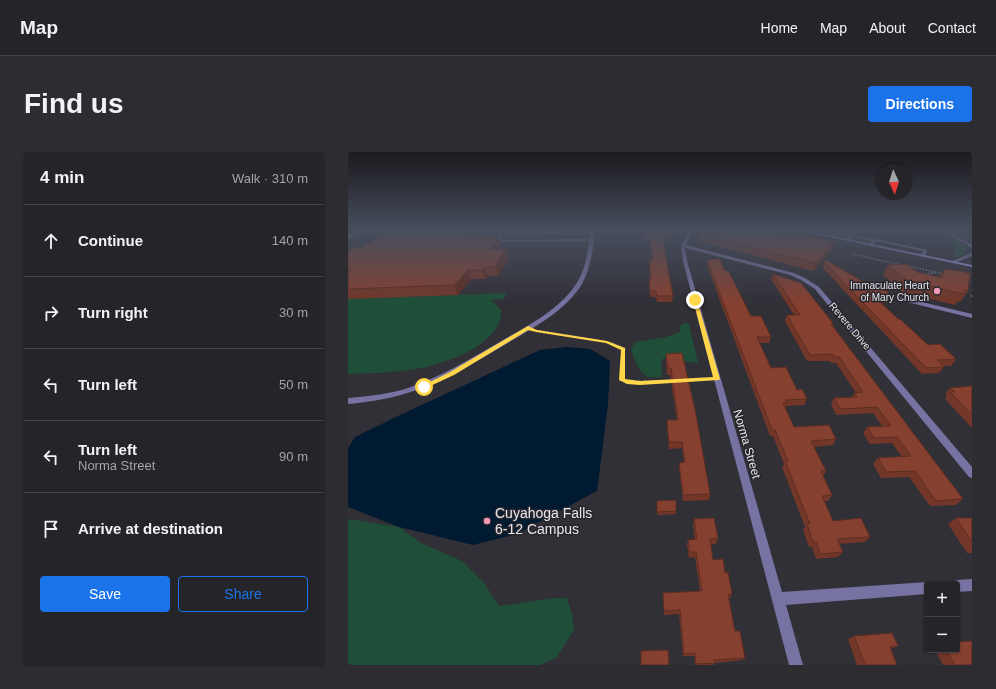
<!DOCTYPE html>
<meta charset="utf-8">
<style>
:root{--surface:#252429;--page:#2d2c31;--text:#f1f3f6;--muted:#a3a4a8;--line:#424146;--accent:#1a73e8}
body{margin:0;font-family:Helvetica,sans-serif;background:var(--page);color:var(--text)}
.controls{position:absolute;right:12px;bottom:12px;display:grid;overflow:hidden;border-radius:4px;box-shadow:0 1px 3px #0004}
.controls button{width:36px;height:36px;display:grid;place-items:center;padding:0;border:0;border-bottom:1px solid var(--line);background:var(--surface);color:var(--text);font:20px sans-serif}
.compass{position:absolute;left:528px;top:12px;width:36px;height:36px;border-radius:50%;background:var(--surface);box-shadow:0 1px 3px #0004;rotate:176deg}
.stop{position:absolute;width:12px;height:12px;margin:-9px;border:3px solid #ffd54a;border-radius:50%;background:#fff}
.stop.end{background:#ffd54a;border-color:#fff;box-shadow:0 1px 4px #0008}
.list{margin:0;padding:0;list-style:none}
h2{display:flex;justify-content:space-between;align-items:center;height:52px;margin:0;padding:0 16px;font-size:17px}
h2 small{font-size:13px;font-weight:400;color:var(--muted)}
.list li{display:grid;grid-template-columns:26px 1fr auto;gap:12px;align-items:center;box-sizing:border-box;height:72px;padding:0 16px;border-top:1px solid var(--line)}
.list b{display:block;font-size:15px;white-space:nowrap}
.list p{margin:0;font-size:13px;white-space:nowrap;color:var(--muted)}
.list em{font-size:13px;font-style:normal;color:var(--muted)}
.actions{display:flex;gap:8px;padding:12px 16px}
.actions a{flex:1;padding:9px 0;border:1px solid var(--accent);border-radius:4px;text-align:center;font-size:14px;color:var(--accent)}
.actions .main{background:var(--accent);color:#fff}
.icon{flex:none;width:22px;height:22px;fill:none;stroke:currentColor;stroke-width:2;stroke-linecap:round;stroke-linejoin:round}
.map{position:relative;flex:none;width:624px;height:513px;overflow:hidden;border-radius:4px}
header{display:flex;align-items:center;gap:24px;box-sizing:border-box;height:56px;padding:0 20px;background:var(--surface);border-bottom:1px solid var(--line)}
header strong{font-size:19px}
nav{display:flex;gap:22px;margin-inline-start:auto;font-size:14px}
.intro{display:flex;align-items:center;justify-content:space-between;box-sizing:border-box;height:96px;padding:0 24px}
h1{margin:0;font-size:28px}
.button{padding:10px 18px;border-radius:4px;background:var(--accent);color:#fff;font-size:14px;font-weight:700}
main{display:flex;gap:24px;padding:0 24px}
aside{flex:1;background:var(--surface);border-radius:4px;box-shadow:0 1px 3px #0004}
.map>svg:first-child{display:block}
</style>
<header>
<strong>Map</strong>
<nav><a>Home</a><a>Map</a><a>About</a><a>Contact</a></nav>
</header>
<div class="intro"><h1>Find us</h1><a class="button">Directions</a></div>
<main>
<aside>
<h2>4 min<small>Walk · 310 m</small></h2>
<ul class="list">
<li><svg class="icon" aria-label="ahead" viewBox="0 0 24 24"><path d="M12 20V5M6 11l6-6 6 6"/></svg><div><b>Continue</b></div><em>140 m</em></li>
<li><svg class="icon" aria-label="right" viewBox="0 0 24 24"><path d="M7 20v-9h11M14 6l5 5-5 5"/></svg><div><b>Turn right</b></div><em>30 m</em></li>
<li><svg class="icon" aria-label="left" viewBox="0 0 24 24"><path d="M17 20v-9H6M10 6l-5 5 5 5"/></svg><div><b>Turn left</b></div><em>50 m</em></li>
<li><svg class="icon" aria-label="left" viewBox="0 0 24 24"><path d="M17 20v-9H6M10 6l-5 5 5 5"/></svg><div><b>Turn left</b><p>Norma Street</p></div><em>90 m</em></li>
<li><svg class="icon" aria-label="arrive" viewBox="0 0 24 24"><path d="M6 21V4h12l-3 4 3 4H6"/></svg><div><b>Arrive at destination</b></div></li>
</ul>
<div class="actions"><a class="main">Save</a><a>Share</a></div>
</aside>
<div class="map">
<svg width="624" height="513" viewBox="0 0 624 513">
<rect width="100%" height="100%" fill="#313037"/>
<path fill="#1f4f38" d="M543,79L603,89L606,87L616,92L618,95L614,105H605L609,91Z
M159,141L155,147L143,148L153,158C155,193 96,212 68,217C46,221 23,221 0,222V147Z
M337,171L341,173L350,211L315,206L313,212L314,225H299C290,217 286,208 283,197L287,190L318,185L332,180V174Z
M0,367L51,375L73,391L114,409L136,431L151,454L207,446H219L224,462L226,478L208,506L191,513H0Z"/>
<path fill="#001a32" d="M219,195L242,197L262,209L260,253L249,339L169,382L125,393L51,375L0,355V296L7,285L52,263L192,198Z"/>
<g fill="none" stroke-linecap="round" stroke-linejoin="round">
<path stroke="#7d7c82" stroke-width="1.5" stroke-dasharray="1.5 1.5" stroke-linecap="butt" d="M504,102L553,113
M560,114L596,122
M574,122L587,121"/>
<path stroke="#7d7c82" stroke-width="2" stroke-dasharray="2 2" stroke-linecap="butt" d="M624,143V146
M191,179L259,190L267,193"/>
<path stroke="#7d7c82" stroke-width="2.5" stroke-dasharray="3 3" stroke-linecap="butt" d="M264,192L276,197L274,228L279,230L326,229
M337,229L360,227"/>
<path fill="#7672a1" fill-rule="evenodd" d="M8,79H13L0,87V84Z
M243,79H247C245,96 243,116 234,132C216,161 181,178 153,195C126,211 98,227 69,238C46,246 23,250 0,252V246C21,244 43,242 63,235C94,224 122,207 150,191C177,175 207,161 226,135C236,122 239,105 241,89L148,90L153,81ZM242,82V87L152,88L155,83Z
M472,79H476L472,83H470Z
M595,79H600L624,93V96Z
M502,83L527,87L579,98L577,104L575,105L573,104L575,99L528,89L523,94L521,93L524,89L504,85L500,89H498V87Z
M624,101V104L606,111L602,110Z
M553,145L624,162V166L551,148V146Z"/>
<path fill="#7672a1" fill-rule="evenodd" d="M341,79H345L338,93L446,121L457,126L471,135L624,315V326L621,325L467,137L453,128L442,123L337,96L339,109L434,440L579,430L583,432H579V442L438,453L455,513H441L335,109L333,94Z
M624,427V439L609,440V432H604L605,430L609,428Z"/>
<path fill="#9c95e0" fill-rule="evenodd" d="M453,79H461L624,113V115Z"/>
</g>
<path fill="#723729" d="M30,79H133L128,86L154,93L151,98L158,97L161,106L150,124H139L138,127H123L110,143L0,147V99L12,96L36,83H32Z
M296,79H323V83L318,84V89H315L325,144L324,150H309L308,145H302L301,127H303L301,108H305L301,88H297Z
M354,79H427L426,82L432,83L433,79H461L460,82L458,84L484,98L465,119L358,91L351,88L352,80Z
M359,108L376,118L403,164L423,185L421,191H411L423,216L449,238L459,247L456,253L438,254L437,256L446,275L488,287L485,293L466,295L478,319L475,324L484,343L480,349H476L485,369L522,385L517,390L491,392L495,400L490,405L468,407L464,395H461L455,378L457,375L434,315L436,312L425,284H422L359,113Z
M476,110L526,136L545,145L542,151H533L550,167L580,193L608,207L603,214H595L596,215L591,221L574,222L475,116Z
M540,113L591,125L596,117L618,121L620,139L612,150L610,149L607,153L554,140L535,123Z
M425,122L485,171L484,173L615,347L608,353L582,354L561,325L533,326L525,312L530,306L554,305L544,291L522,292L515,281L519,275L534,274L525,261L488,263L483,252L486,246L504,245L506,241H508L488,211H483L482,209H459L437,169L439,163H446L423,127Z
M334,201L362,342L361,348L335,349L331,317V311L336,310L334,296L321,297L319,275V268H329L322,223H319L318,208V202Z
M624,235V276L597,247L599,244L597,242L602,236Z
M309,349L328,359V362L309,363Z
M608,366H624V401H619L600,372Z
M346,367L370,386L368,392H363L365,408L377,421L384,442L382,447H381L387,479L397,506L394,508L367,511L365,513H347L346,504H335L331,462L316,463L315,441L352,439L347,405L341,406L339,393L340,388L347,387L345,373Z
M506,484L550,494L543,497L549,513H509L500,487Z
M587,498H609L624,513H595Z"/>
<path fill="#5d2d22" d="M124,79H133L126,88L125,94L120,83Z
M423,79H427L426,83L422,84Z
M457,79H461L460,82L451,90L453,82Z
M151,85L154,93L145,106L142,98Z
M487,90L484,98L465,119L468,111Z
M158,97L161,106L150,124L147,115Z
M136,115L139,124L138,127L134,118Z
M120,118L123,127L110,143L106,133Z"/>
<path fill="#854030" stroke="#5d2d22" d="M42,79H124L120,83H124L122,86L151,85L142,98L158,97L147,115H136L134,118H120L106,133L0,137V120L3,118H0V99L4,96H12Z
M297,79H317L318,84H314L325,144H309L308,139H302L301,127H303L301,108H305L301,82H297Z
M354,79H413L448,86L451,85L450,83L435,79H457L453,82L487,90L468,111L359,84L352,80Z
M372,107L376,118L381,120L403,164H413L423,185H409L423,216L438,215L449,238L454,237L459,247L437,248L439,251H435L446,275L481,273L488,287L463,289L478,319H473L484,343L474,344L485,369L513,366L522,385L489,387L495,400L473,402L468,390H465L459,372H462L437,309H440L427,278H424L359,108Z
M478,108L526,136L534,135L545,145L528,146L550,167H552L580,193L592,192L608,207L589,208L596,215L578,216L476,110Z
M559,112L569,120L594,126L596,117L618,120V121L622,122L620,139L616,138L615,142L560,129L540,113Z
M425,122L453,131L485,171L483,172L615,347L588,349L567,319L538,320L530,306L563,304L549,285L526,286L519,275L543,274L529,255L492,257L486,246L509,245L506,241L515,240L491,205H486L484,202L462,203L439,163H452Z
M334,201L348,262L362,342L335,343L331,311L337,310L334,290H321L319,268H330L323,216H320L318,202Z
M624,234V263L602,240H607L602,236Z
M328,348V359L309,360V349Z
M366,366L370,386L362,387L365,408L375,407L377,421L380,420L384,442L380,443L387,479H392L397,506L366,508L367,511L348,512L347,501L336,502L332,458L316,459L315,441L354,439L348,400H342L340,388L349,387L346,367Z
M608,366H624V390Z
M544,481L550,494L542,495L549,513H517L506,484Z
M623,489L624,491V513H607L599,498H609V490Z
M320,498L321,513H293V499Z"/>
<linearGradient id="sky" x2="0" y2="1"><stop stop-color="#1b1a1e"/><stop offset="0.52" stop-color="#484e5e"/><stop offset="1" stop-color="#484e5e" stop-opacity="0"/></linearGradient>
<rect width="624" height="151" fill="url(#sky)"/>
<path fill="#ffd54a" d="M347,146L349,148L372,227L371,228L292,233L279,232L271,228L273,198L258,191L188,180L180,178L106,223L78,236L72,235L102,220L180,174L189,178L259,189L277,196V227L292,229L365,225L345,148Z"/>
<g fill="#f09ab6" stroke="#27262d" stroke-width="1.5">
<circle cx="589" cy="139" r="4"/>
<circle cx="139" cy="369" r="4"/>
</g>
<g text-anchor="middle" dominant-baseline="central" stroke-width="3" stroke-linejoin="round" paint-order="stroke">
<g font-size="10" fill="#e8e7ec" stroke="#27262d" text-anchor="end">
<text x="581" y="133">Immaculate Heart<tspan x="581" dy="12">of Mary Church</tspan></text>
</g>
<g font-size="10" fill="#e8e7ec" stroke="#27262d">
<text transform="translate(502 174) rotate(50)">Revere Drive</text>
</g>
<g font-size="12" fill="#e8e7ec" stroke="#27262d">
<text transform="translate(399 292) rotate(74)">Norma Street</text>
</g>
<g font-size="14" fill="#e8e7ec" stroke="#27262d" text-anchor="start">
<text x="147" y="361">Cuyahoga Falls<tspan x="147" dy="16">6-12 Campus</tspan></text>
</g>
</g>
</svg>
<div class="controls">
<button>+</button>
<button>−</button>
</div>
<svg class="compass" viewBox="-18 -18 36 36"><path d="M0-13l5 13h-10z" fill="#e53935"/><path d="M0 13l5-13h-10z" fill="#a3a4a8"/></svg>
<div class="stop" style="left:76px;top:235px"></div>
<div class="stop end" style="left:347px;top:148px"></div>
</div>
</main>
